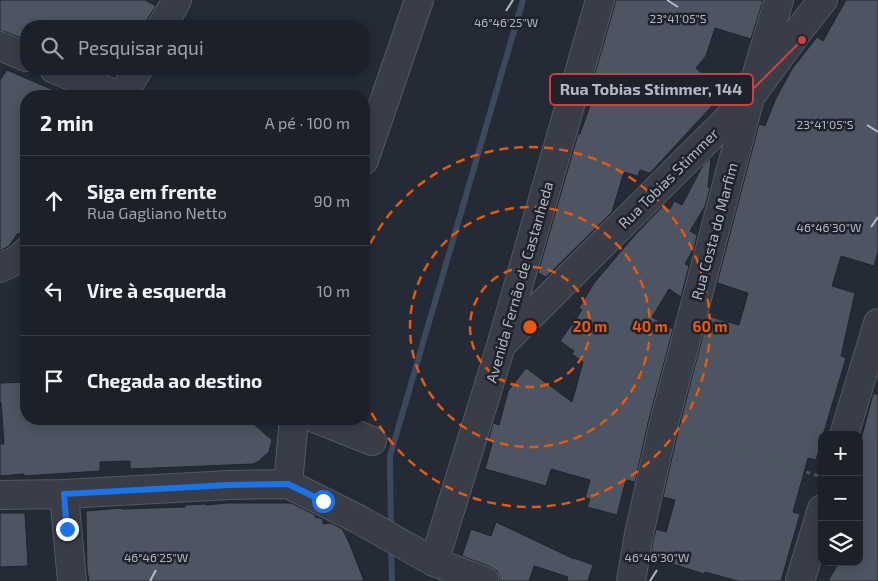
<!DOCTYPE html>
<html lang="pt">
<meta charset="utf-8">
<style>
:root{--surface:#1b2029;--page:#282d35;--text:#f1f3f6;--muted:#a0a3a8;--line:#393e46}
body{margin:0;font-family:"Exo 2",sans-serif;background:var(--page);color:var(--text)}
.controls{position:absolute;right:15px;bottom:15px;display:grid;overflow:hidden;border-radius:10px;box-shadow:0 2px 12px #0003}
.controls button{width:45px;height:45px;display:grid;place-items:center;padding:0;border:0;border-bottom:1px solid var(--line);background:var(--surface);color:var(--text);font:25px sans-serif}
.stop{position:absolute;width:15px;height:15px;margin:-11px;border:4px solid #1a73e8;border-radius:50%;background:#fff}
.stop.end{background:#1a73e8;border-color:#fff;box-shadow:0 1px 5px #0008}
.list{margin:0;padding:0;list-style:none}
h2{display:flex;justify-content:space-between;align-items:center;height:65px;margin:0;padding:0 20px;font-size:21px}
h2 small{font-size:16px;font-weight:400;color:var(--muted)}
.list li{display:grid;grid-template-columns:32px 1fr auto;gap:15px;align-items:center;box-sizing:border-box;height:90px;padding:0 20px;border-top:1px solid var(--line)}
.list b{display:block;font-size:19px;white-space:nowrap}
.list p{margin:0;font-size:16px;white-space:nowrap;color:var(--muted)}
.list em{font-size:16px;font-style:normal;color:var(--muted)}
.icon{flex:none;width:28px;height:28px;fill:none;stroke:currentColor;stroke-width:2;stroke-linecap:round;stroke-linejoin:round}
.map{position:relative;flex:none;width:878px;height:581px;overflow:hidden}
.search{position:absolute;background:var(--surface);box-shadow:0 2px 12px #0003;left:20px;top:20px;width:350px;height:55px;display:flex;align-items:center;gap:12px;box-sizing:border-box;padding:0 18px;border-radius:20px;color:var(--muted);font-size:19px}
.panel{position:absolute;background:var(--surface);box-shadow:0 2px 12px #0003;left:20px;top:90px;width:350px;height:335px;border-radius:20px}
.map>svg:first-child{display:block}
</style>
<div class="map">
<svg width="878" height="581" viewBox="0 0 878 581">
<rect width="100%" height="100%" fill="#242b37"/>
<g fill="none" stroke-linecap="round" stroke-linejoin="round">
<path stroke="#3c485e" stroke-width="6" d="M391,530L390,456L523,0
M391,547L392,581"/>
</g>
<path fill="#4d5562" stroke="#1f242e" d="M0,0H145L156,6L148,18L146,26H26V40L6,32L0,31Z
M615,0H763L751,39L715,28L706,56L696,68L724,93L650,173L640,170L638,176L624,172L612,212L546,277L538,273L578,134H580L592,100L589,99L594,85L592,84L615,4Z
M846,0H878V251L874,266L841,256L832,286L855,293L841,356L846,358L823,435H822V440L816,460L808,458L793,512L800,514L781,581H738L705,572L704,574L673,564L674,562L651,554L654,537L656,529L666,532L675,500L663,497L678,431L708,316L739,325L748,293L717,283L759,124L765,126L776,98L792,69L817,37L823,41Z
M7,70L67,96H26V237L18,233L9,246L0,251V80Z
M711,158L708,187L710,188L705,206L690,231L697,235L694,248L685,264L689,266L681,297L669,289L652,317L673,329L648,423L635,482L626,480L617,515L587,507L590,499L585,498L590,480L551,469L546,486L485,469L493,440L489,439L493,423L499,425L508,391L526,368L572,402L583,362L572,354L574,351L560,341L582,310L579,308L594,283L635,235L664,205L670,209L674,201L682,205L703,165Z
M26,382V419H248L272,440L269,452L262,458L261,460L253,464L130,469V461L100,462V471L24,476V474L0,476V444H4L1,402H0V383Z
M873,394H878V581H828L839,562H859V447Z
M227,503H291L315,515V517L323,519V524L331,523L342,529L349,542L364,581H89L87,570L86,511L122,508V509L185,507V505L205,504L206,505Z
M0,513H25L28,566L0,567Z
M496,522L574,559V558L593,565L588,581H567L568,577L534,566L529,581H500V578L497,571L491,567L462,556L471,529L491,536Z"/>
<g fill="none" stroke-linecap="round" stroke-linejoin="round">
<g stroke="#535862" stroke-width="30">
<path id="minor" d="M162,26L177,0
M0,46L26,57
M54,69L119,96
M122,96L138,69
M364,160L419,0
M0,268L17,260L26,252
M502,344L750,97L796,34L823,0
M317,419L372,441
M844,435L878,323
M288,484L294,419
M64,494L72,581
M0,495L64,494L229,485L288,484L358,519L434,562L485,581
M434,562L501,346L600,0
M631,581L639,534L663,427L750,97L779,0
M800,581L822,509"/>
</g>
<path stroke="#485659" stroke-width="3" stroke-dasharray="4 4" stroke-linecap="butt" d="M684,434L822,477"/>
<use href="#minor" stroke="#383d48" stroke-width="28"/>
</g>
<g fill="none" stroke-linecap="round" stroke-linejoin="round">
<path stroke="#1a73e8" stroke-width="6" d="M67,529L64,494L229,485L288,484L323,501"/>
</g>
<path fill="none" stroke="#b3b8c4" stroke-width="2" d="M667,0L678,7M506,11L513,0M867,125L878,132M871,227L878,217M150,581L156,570M650,581L657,570"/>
<g fill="none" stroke="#e8590c" stroke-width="2.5" stroke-dasharray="9 6">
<circle cx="530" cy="327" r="60"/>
<circle cx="530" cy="327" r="120"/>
<path d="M364 257A180 180 0 1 1 364 397"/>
</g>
<g text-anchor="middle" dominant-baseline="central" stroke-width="5" stroke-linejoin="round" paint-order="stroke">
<g font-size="15" fill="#b3b8c4" stroke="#1d222c">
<text transform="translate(668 178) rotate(-45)">Rua Tobias Stimmer</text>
<text transform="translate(714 231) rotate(-75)">Rua Costa do Marfim</text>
<text transform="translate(519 282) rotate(-74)">Avenida Fernão de Castanheda</text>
</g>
</g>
<g font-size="12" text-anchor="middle" fill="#b3b8c4" stroke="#1d222c" stroke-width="5" stroke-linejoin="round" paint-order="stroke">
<text x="678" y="23">23°41'05"S</text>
<text x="506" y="27">46°46'25"W</text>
<text x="825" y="129">23°41'05"S</text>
<text x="829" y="232">46°46'30"W</text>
<text x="156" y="562">46°46'25"W</text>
<text x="657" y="562">46°46'30"W</text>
</g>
<circle cx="530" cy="327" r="8" fill="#e8590c" stroke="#1d222c" stroke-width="2.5"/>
<g font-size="15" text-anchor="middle" font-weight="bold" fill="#e8590c" stroke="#1d222c" stroke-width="5" stroke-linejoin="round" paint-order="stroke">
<text x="590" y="332">20 m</text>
<text x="650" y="332">40 m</text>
<text x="710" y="332">60 m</text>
</g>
<path fill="none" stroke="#d13e3f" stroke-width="2" d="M802 40L753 89"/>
<circle fill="#d13e3f" stroke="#1d222c" stroke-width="2" cx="802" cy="40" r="5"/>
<rect fill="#1d222c" stroke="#d13e3f" stroke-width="2" x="550" y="74" width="203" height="31" rx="5"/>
<g font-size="16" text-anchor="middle" font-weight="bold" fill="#b3b8c4">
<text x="651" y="95">Rua Tobias Stimmer, 144</text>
</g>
</svg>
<div class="controls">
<button>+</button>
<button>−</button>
<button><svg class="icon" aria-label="layers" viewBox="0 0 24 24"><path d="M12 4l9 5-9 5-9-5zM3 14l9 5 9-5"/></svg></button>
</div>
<div class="stop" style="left:323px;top:501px"></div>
<div class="stop end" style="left:67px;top:529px"></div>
<div class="search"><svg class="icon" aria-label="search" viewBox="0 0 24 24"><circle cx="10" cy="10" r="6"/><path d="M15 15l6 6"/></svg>Pesquisar aqui</div>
<section class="panel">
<h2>2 min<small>A pé · 100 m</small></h2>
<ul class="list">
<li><svg class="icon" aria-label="ahead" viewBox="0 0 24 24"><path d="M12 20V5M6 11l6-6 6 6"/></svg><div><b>Siga em frente</b><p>Rua Gagliano Netto</p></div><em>90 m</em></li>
<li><svg class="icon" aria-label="left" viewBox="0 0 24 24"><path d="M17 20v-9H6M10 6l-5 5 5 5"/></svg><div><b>Vire à esquerda</b></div><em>10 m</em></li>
<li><svg class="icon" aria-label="arrive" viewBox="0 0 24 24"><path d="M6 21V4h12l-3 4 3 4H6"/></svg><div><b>Chegada ao destino</b></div></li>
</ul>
</section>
</div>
